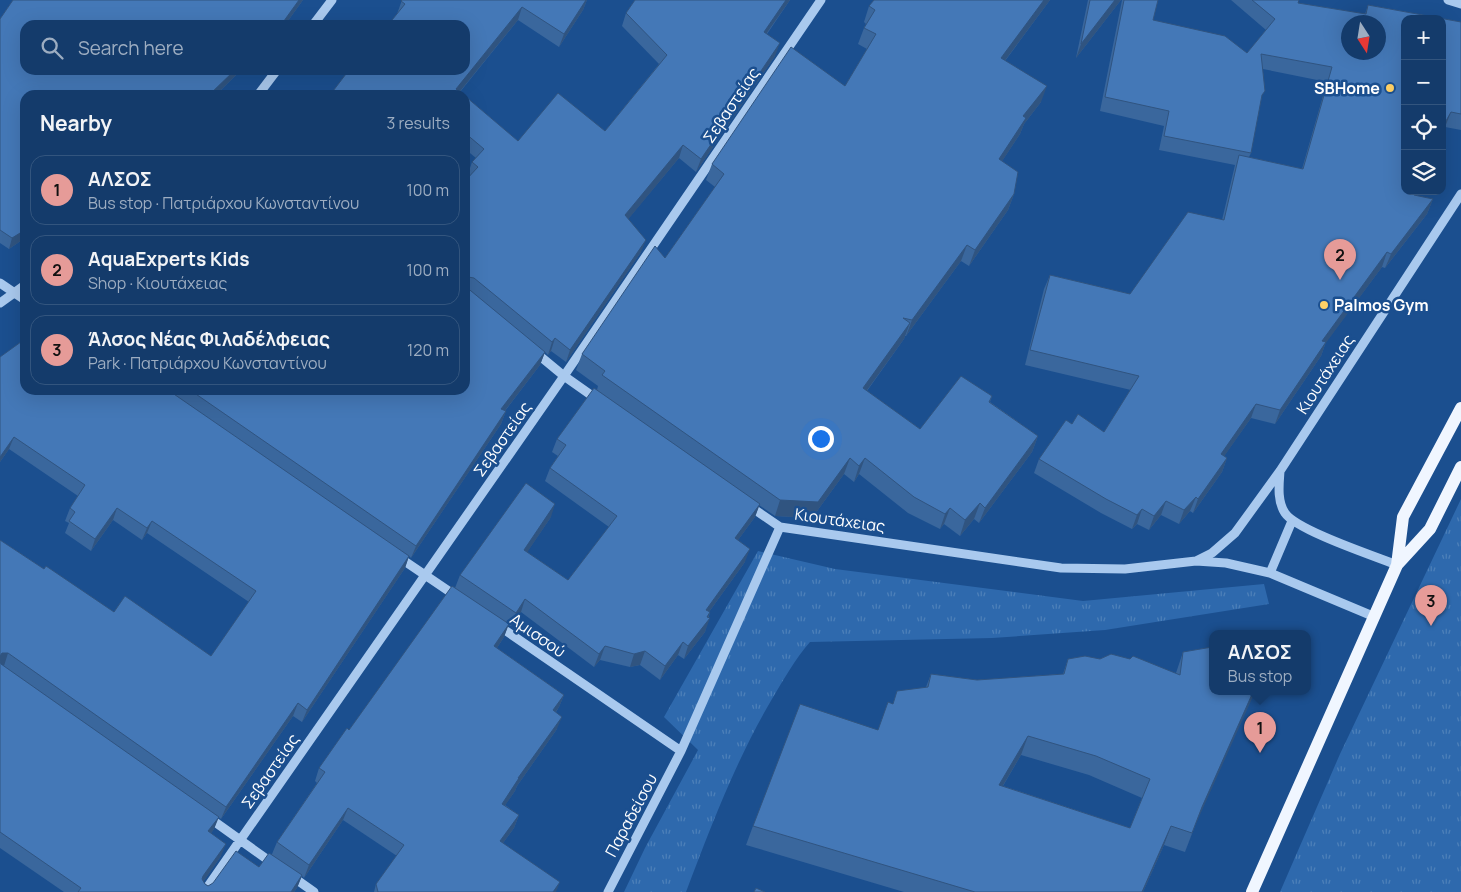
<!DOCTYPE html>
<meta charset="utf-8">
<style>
:root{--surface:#143b6b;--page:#1d4271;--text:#f1f3f6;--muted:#9dadc1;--line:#33557e;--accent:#e69b98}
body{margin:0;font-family:Manrope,sans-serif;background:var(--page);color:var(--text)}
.controls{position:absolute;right:15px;top:15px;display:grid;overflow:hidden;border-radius:10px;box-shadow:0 5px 20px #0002}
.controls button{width:45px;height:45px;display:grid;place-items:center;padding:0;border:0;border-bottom:1px solid var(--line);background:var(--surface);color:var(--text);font:25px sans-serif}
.compass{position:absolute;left:1341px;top:15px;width:45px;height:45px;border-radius:50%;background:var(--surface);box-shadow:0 5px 20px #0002;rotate:168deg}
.you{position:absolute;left:820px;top:438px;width:18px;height:18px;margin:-12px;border:4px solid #fff;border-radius:50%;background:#1a73e8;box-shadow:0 0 0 8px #1a73e833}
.badge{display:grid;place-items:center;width:32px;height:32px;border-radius:50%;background:var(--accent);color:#111;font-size:16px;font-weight:700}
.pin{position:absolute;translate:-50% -41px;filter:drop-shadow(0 1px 2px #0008)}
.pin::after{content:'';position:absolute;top:26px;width:18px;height:15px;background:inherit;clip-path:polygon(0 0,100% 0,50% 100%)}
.popup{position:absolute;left:1209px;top:630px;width:102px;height:65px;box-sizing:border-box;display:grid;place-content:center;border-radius:10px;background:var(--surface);filter:drop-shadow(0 1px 4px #0005);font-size:16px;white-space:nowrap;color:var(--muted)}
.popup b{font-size:19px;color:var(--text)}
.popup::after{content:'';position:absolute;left:50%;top:100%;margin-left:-10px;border:10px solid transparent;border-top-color:var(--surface)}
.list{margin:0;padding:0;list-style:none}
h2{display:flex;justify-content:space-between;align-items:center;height:65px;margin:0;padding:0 20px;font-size:21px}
h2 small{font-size:16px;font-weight:400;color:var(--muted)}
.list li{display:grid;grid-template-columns:32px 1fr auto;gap:15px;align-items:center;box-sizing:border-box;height:70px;margin:0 10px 10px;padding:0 10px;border:1px solid var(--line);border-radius:15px}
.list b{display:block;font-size:19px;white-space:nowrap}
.list p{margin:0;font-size:16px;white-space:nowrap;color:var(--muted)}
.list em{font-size:16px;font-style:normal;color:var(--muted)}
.icon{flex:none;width:28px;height:28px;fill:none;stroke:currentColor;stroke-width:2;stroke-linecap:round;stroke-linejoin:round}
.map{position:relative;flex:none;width:1461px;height:892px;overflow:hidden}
.search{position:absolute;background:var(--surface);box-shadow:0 5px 20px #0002;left:20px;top:20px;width:450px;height:55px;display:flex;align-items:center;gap:12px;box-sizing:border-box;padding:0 18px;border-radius:15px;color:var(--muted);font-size:19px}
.panel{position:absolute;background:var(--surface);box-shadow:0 5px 20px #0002;left:20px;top:90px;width:450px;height:305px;border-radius:15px}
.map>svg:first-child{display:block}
</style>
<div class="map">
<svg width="1461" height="892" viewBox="0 0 1461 892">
<defs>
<pattern id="grass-tufts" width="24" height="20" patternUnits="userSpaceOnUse" patternTransform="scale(1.25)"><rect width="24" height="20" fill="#2e69ad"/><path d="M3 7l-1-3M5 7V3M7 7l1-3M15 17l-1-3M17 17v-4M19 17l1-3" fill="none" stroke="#4d80b9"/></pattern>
</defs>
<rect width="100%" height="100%" fill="#1b4f8f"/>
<path fill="url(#grass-tufts)" d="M1461,499V892H1280L1340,754Z
M758,551L835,569L1083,601L1264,584L1269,604L1105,630L992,638L810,642C795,659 784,679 772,699C736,760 711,826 686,892H624L645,848L698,750L664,717Z"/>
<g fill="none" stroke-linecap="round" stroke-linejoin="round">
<path stroke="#a9c9ee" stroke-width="9" d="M1448,0L1461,4
M313,25L332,0
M258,95L277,70
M0,283L25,300
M0,303L25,285
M535,352L564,376L598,400
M1280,471C1279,485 1277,501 1285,513C1296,530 1374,556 1397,565
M748,505L780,527L1061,568L1125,569L1196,561L1226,563L1270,573L1375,617
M397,556L459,598
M1196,561L1212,553L1235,533L1280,471L1461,194
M1270,573L1292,521
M496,624L681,751
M208,817L275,865
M290,875L314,892
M204,892L564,376L821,0
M608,892L681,751L780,527"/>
<path stroke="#f0f6ff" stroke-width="12" d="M1397,565L1430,529L1461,467
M1252,892L1397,565L1403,517L1461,408"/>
</g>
<path fill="#3a679d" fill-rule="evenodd" d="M13,0H303L285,25L25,70H241L216,95H25V238L9,249L0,243V19Z
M402,0H587L583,10L559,47L518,20L460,92L330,95L465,70L397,14Z
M635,0H790L767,34L775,56L696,172L679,158L628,219L641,252L566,362L551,351L548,355L545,352L540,365L505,411H506L501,424L411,558L409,556L405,568L302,722L293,716L221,819L218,817L214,829L211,833L221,856L203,882L205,884L208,886L259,867L272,854L277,842L317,783L315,781L319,768L349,730L455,588L460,575L551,517L527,552L568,580L609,527L545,481L550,468L558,456L552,452L557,439L597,390L598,386L576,370L582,354L665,258L715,187L706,180L712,164L845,86L867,49L858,44L864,28L866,24L864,22L869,6L874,0H1050L1005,61L1041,102L1024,124L1020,134L1002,161L1014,194L1008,210L969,266L961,261L906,336H905L904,339L867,391L920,429L992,396L990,402L1038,436L1032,452L979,523L974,519L960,536L944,524L940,529L908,513L859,474L854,482L844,474L812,518L775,516L759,505L755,517L738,540L745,562L709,612H710L705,632L684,659L678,655L660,680L640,665L630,667L600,660L594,667L521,612L511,626L508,625L504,637L497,648L564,695L559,707L556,712L557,729L517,786L515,791L505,805L519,815L514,828L503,843L556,892H374L376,884L397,856L343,820L304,878L302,876L297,888L294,892H64L0,848V540L44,569L114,612L211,656L249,602L147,533L142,540L113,520L91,551L65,533L69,523L65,521L70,508L78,496L9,449L0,462V357L25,390H465V181L470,176L468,174L472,162L476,158L465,149V96L518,141L605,131L659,64L622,26L626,13Z
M1088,0H1121L1076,58Z
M1122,0H1158L1153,20L1247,53L1266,30L1231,0H1299L1298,3L1365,14L1368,5L1461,22V130L1445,127L1442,133V19L1414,195L1433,199L1427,214L1385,268L1382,267L1326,342L1321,356L1275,424L1251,418L1224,456L1227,458L1222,472L1193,513L1190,511L1179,524L1161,515L1149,530L1137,524L1132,529L1101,513L1034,473L1039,459L1072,424L1104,432L1131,390L1025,365L1044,289L1050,275L1130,294L1222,220L1235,165L1159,150L1164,126L1100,111ZM1263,69L1327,82L1302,169L1249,157L1251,153Z
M1183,652L1195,826L1185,852L1164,845L1143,892H904L746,845L753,826L878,730L926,687L931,674L977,680L1063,674L1068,659L1176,673ZM1021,755L1089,775L1142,798L1130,828L1003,786Z"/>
<path fill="#305480" d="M299,0H303L285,25H281Z
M586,0H587L583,10L559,47L564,34Z
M786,0H790L759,44L764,32Z
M1044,0H1050L995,74L1001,58Z
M1115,0H1121L1076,58L1081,44Z
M522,7L518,20L457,95L456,89Z
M780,43L775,56L696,172L701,159Z
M235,70H241L216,95H209Z
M1047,86L1041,102L1024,124L1020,134L993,175L999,159L1023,116Z
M1451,112L1445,127L1442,133V128Z
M683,145L679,158L621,228L625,215Z
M1014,194L1008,210L969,266L975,250Z
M1433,199L1427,214L1385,268L1391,254Z
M25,230V238L9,249L12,238Z
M646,240L641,252L566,362L570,350Z
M967,245L961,261L906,336L912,320Z
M1387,252L1382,267L1317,355L1322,341Z
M910,323L904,339L857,404L863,388Z
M555,338L551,351L548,355L552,342Z
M1326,342L1321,356L1275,424L1280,410Z
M545,352L540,365L497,421L501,409Z
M1256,404L1251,418L1216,468L1221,454Z
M506,411L501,424L411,558L416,546Z
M1038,436L1032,452L979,523L985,508Z
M14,437L9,449L0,462V457Z
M850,458L844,474L812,518L775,516L780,500Z
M865,458L859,474L854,482L859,466Z
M1227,458L1222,472L1193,513L1198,499Z
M1196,497L1190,511L1179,524L1184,510Z
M1166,501L1161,515L1149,530L1154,516Z
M980,503L974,519L960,536L965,520Z
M555,504L551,517L520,563L524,550Z
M760,504L755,517L730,551L735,538Z
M117,508L113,520L91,551L95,539Z
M950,508L944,524L940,529L945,514Z
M1142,509L1137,524L1132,529L1137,515Z
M152,521L147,533L142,540L147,528Z
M750,549L745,562L701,623L706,610Z
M409,556L405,568L302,722L307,710Z
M525,599L521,612L511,626L516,613Z
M710,612L706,623L710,618L705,632L684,659L688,646Z
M509,624L504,637L490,659L494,646Z
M683,642L678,655L660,680L665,666Z
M605,646L600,660L594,667L599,654Z
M645,651L640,665L630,667L634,654Z
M2,653H8L4,666L0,665V656Z
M1253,692H1255L1195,826L1185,852L1202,807Z
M564,695L559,707L548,723L553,710Z
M298,703L293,716L221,819L226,807Z
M562,717L557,729L517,786L515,791L498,816L502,804L518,778Z
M1028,736L1021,755L992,804L999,785Z
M348,808L343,820L304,878L309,865Z
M519,815L514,828L495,854L500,841Z
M219,817L214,829L204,844L208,831Z
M1171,826L1164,845L1143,892H1142Z
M226,844L221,856L199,888L203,876Z
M302,875L297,888L294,892H291Z
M560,882L556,892H553Z"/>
<path fill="#4478b7" stroke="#305480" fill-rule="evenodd" d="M13,0H299L281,25H25V70H235L209,95H25V230L12,238L0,230V19Z
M402,0H586L564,34L522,7L456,89L464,95H330L349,70H465V25H388L405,4L401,1Z
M635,0H786L764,32L780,43L701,159L683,145L625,215L646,240L570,350L555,338L552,342L474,278L468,277L465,279V181L478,167L472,162L484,149L465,133V96L518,141L558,93L605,131L667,55L626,13Z
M874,0H1044L1001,58L1047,86L1023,116L1026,118L999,159L1018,172L1014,194L975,250L967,245L912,320L903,318L910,323L863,388L920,429L961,376L992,396L989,402L1038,436L985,508L980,503L965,520L950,508L945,514L914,497L865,458L859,466L850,458L818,502L780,500L602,375L605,371L582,354L655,246L665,258L724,174L712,164L791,47L845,86L876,34L864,28L875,10L869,6Z
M1090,0H1115L1081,44Z
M1124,0H1158L1153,20L1225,36L1247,53L1275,19L1252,0H1299L1298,3L1366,14L1368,5L1461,22V114L1451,112L1442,128V19H1405V191H1415L1414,195L1433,199L1391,254L1387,252L1322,341L1326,342L1280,410L1256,404L1221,454L1227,458L1198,499L1196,497L1184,510L1166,501L1154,516L1142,509L1137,515L1106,499L1039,459L1066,420L1072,424L1078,414L1104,432L1139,376L1030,350L1050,275L1130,294L1188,212L1224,220L1239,155L1303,169L1332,67L1261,54L1265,91L1262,95L1251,153L1164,136L1169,111L1105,97ZM1348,22H1378V52H1348Z
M465,286L545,352L501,409L506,411L416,546L190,390H465Z
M25,339V390H168L409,556L307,710L298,703L226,807L8,653H2L0,656V540L44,569L46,566L114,612L125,596L211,656L256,591L152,521L147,528L117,508L95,539L69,521L75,512L70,508L85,485L14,437L0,457V357Z
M594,388L760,504L735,538L750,549L706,610L710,612L707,617L710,618L688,646L683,642L665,666L645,651L634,654L605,646L599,654L525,599L516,613L460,575L526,483L555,504L524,550L568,580L617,516L550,468L566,445L557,439Z
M452,586L509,624L494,646L564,695L553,710L562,717L518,778H519L502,804L519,815L500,841L560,882L553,892H378L376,884L404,845L348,808L309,865L277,842L325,772L319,768L347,728L349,730Z
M1212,647V692H1253L1202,807L1192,833L1171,826L1142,892H975L753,826L800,704L878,730L888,702L893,704L897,691L928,687L931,674L977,680L1064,674L1068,659L1085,656L1100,659L1111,654L1130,659L1133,656L1180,675L1183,652ZM1028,736L1096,756L1150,779L1130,828L999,785Z
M0,661L1,664L219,817L208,831L226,844L203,876L202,879L205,884L208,886L213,883L236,851L259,867L269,853L302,875L291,892H78L81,888L0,832Z
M756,888L765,892H754Z"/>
<g fill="#ffd166" stroke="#1b4f8f" stroke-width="2">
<circle cx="1390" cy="88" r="5"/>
<circle cx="1324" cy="305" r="5"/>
</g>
<g text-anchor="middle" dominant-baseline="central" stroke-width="5" stroke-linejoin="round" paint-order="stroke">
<g font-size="16" font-weight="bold" fill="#fff" stroke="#1b4f8f" text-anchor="end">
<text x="1380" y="88">SBHome</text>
<text x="1334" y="305" text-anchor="start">Palmos Gym</text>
</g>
<g font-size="16" fill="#fff" stroke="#1b4f8f">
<text transform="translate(731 105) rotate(-56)">Σεβαστείας</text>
<text transform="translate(1325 374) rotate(-57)">Κιουτάχειας</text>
<text transform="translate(502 439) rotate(-55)">Σεβαστείας</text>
<text transform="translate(840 520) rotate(8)">Κιουτάχειας</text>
<text transform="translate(538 635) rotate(35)">Αμισσού</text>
<text transform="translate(270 771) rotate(-55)">Σεβαστείας</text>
<text transform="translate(631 815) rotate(-62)">Παραδείσου</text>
</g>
</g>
</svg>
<div class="controls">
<button>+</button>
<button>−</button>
<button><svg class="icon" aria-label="locate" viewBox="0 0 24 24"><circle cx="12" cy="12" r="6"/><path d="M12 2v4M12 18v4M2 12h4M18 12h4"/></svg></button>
<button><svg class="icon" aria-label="layers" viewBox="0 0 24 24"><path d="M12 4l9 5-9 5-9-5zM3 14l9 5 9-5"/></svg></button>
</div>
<svg class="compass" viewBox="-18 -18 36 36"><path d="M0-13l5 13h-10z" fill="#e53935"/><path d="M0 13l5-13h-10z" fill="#9dadc1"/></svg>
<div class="you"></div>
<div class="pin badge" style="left:1260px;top:753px">1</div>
<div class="popup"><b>ΑΛΣΟΣ</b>Bus stop</div>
<div class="pin badge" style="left:1340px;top:280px">2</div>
<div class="pin badge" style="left:1431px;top:626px">3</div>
<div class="search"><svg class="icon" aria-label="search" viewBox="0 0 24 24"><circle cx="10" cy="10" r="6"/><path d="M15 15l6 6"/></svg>Search here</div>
<section class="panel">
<h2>Nearby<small>3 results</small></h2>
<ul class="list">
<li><span class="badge">1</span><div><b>ΑΛΣΟΣ</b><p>Bus stop · Πατριάρχου Κωνσταντίνου</p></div><em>100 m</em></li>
<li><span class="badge">2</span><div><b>AquaExperts Kids</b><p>Shop · Κιουτάχειας</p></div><em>100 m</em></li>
<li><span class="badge">3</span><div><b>Άλσος Νέας Φιλαδέλφειας</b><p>Park · Πατριάρχου Κωνσταντίνου</p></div><em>120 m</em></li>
</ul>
</section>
</div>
